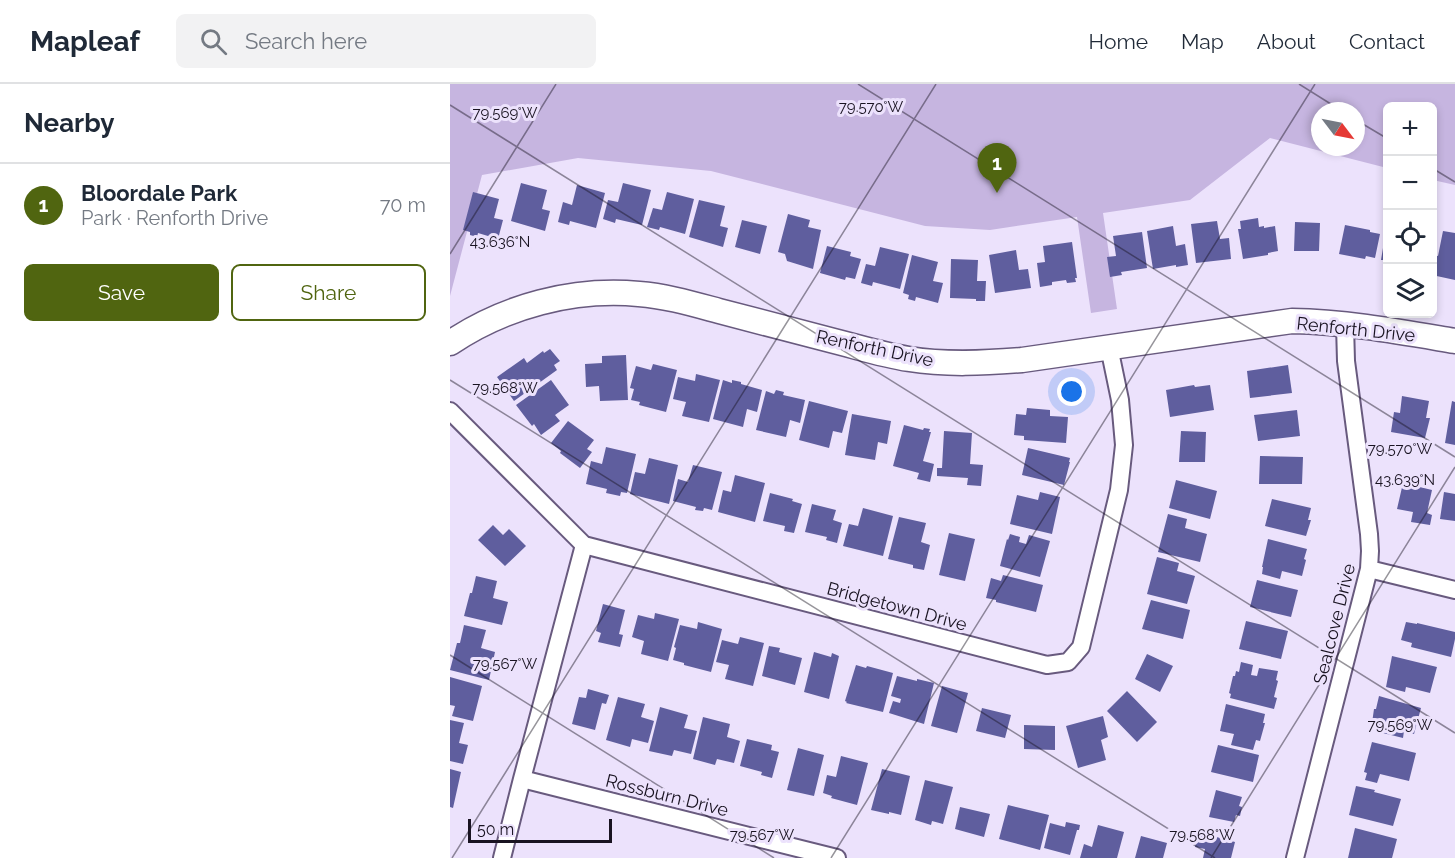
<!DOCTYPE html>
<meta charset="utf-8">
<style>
:root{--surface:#fff;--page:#f2f2f3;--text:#1f2937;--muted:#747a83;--line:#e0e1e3;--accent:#506510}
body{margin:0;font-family:Raleway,sans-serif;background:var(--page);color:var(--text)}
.controls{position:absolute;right:18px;top:18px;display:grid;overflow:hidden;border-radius:9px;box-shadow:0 3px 9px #0003}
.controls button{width:54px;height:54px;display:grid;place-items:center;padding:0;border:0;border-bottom:2px solid var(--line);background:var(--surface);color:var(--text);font:30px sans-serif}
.compass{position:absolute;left:861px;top:18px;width:54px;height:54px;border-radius:50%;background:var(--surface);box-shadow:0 3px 9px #0003;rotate:122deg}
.scale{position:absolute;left:18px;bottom:15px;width:144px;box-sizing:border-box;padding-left:6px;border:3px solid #191321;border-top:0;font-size:16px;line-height:21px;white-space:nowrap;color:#191321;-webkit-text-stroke:4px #ece2fc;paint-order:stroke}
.you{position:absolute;left:622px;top:308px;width:21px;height:21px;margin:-15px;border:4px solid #fff;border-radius:50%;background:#1a73e8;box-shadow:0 0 0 9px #1a73e833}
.badge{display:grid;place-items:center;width:39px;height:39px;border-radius:50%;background:var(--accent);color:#fff;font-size:20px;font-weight:700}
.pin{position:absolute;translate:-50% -50px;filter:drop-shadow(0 2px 3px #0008)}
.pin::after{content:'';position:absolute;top:32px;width:21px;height:18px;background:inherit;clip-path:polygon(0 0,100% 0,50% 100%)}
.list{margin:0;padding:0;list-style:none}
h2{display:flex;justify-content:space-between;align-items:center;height:78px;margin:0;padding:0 24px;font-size:26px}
h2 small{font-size:20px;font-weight:400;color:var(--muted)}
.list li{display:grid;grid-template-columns:39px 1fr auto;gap:18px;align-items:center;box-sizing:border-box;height:84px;padding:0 24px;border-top:2px solid var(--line)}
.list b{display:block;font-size:22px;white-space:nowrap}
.list p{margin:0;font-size:20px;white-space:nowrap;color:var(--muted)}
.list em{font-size:20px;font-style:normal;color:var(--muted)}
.actions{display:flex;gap:12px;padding:18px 24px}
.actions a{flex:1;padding:14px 0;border:2px solid var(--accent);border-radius:9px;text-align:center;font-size:21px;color:var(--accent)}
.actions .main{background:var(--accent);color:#fff}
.icon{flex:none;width:33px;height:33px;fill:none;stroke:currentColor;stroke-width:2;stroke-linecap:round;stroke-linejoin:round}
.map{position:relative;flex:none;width:1005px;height:774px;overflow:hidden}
header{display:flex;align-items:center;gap:36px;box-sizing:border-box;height:84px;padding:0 30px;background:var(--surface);border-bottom:2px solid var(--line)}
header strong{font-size:28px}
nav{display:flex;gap:33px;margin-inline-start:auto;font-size:21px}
.search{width:420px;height:54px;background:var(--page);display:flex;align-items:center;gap:15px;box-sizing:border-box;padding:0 21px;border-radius:9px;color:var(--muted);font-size:22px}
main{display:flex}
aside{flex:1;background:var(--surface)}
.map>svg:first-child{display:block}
</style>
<header>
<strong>Mapleaf</strong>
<div class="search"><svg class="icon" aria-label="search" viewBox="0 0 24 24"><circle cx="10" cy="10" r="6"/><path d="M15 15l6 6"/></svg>Search here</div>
<nav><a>Home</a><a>Map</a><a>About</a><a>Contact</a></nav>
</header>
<main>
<aside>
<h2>Nearby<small></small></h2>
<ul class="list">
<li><span class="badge">1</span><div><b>Bloordale Park</b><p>Park · Renforth Drive</p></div><em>70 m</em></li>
</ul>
<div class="actions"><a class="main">Save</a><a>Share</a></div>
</aside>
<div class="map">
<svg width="1005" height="774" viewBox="0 0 1005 774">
<rect width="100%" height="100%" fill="#ece2fc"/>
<path fill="#c6b5e0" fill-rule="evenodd" d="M0,0H1005V101L983,96L982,22H938L937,84L820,54L740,116L653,129L667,225L641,229L627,133L540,146L475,142L261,87L128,74L32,91L0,212ZM870,27H906V63H870Z"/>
<path fill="#5f5e9e" d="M71,99L97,106L92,125L100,127L95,147L61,137Z
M173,99L201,106L192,141L166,135L165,139L153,135L158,116L168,118Z
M127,101L155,109L146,144L120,137L119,141L108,138L113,118L122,121Z
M23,108L49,115L44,134L53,136L48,155L28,149L27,153L20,151V148L13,146Z
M217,108L244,115L235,150L210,143L209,146L197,143L203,124L212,126Z
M249,116L275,122L270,142L278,144L273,163L239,153Z
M338,130L360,136L358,143L371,146L363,185L337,177L335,170L328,168Z
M808,134L809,143L814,142V144L825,142L828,167L818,169V171L793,175L788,145H791L790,137Z
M292,136L317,142L310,170L285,163Z
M767,137L770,155L779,154L781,175L746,179L741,140Z
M845,138L870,139L869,167H844Z
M895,141L920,146V148L930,150L925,174L916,172L915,175L889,170Z
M723,142L726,162L735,160L738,181L726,183V181L703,185L697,147Z
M936,146H938V181L933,180V176H931Z
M993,147L1005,149V196L982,191L983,171L988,172Z
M692,148L697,184L671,188L672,191L660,193L657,173L666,172L663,152Z
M622,158L627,194H625L626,198L617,199L616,196L602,198V201L590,203L587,179L595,178L593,162Z
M377,162L401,168L400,172L411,175L405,195L396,193L395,196L370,189Z
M430,163L459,170L450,205L423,198L422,202L411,199L416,180L425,182Z
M566,166L569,186L578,185L581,204L545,209L539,171Z
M462,171L488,178L483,197L493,199L488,219L466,213L465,217L458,215L459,211L453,209Z
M501,175L528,176L527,197H536L535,217H526V215L500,214Z
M100,265L110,277L104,281L107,286L64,317L47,293L74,274L77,279L93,267L94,269Z
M176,271L178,316L150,317L149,302L136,303L135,280L152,279V272Z
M203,280L227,286L216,328L189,321L190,318L181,316L184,305L180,304L186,282L201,286Z
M838,281L842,309L800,314L797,287Z
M246,290L270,296L259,338L232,332L236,318L223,315L228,293L245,297Z
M101,296L119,321L105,331L110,337L91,351L84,340L82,342L66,321Z
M273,296L282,299V296L291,298V300L312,306L307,328L297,325L293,343L263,335Z
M744,301L745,303L760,301L764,326L720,333L716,306Z
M326,306L334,308L333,311L355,316L350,339L340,336L336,353L306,346L316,307L324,310Z
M952,312L979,317L976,334H980L975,354L941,348L944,328L950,329Z
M359,317L398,327L392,349L383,347L379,364L349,356Z
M1002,317L1005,318V361L995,359Z
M577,324L600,326V332L618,333L616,359L574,356V352L564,351L566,330L576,331Z
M847,326L850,352L808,357L804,331Z
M402,330L441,337L437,360L428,358L425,376L395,371Z
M118,337L144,356L137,365L142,368L130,384L110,369L111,367L101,359Z
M454,341L473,346L474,344L480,345L479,348H481L473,377L484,380L480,398L467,395L469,389L443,382Z
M494,347L522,349L520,380L533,381L531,402L517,401L518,394L487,392V384H492Z
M731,347L756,348L755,378H729Z
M156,363L186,370L177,409L171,408L170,412L156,409L157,405L136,400L141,377L152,380Z
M578,364L620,374L619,378H620L614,401L572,391Z
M810,372L853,373L852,400H809Z
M199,374L228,381L219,420L180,410L185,388L195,390Z
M243,381L272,388L262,426L254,424L253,427L245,426L246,423L223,417L228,395L238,398Z
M285,391L315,399L305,438L268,428L273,406L281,408Z
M726,396L767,407L760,435L719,424Z
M953,399L982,406L977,429L982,431L980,441L961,438L963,428L947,425Z
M590,408L610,413L602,450L560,440L567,411L588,416Z
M994,408L1005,410V437L990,435Z
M320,409L343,415L342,417L352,420L344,449L334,447L335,442L313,437Z
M822,415L861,424L858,436H861L856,452L815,442Z
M362,420L386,426L383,436L392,439L387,459L376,456L377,453L355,448Z
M413,424L443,432L433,472L393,462L399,440L408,442Z
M718,430L737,435L735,444L757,450L750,478L708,468Z
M449,433L476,439L471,458L480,461L474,486L463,484V481L438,475Z
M43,441L53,451L59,445L76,462L55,482L28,456Z
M499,449L525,455L515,497L489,491Z
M560,450L570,453L569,458L576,460L579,451L600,457L590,493L550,482L557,455L558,456Z
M818,455L857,465L854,475L856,476L852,492L832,487L830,495L812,490L813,483H812Z
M707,473L729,479L727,487L745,492L737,520L697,510Z
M553,491L593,501L586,528L546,518V516L536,514L541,494L551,497Z
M26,492L47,497L43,514L58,518L52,541L14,532L20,509H22Z
M807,496L848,506L841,533L800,523Z
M701,516L740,526L733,555L692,545Z
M153,520L175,526L169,550L173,551L170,563L148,558L151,549L146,547Z
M205,529L229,535L218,577L191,570L194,557L182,553L188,531L204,535Z
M796,537L838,547L831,575L789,565Z
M248,538L272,545L261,588L234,581V579L223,576L226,564L224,563L230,541L247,545Z
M956,538L967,540V539L1005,548V555L1001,573L961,563L962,559L951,556Z
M14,541L36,546L31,564L45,568L39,596L0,586L7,559H10Z
M290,553L314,559L303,602L275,595L279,581L266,578L272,556L288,560Z
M319,562L330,564L329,568L352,574L345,601L312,592Z
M364,568L381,573L382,569L389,572L379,615L354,608Z
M697,570L723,582L710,608L685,595Z
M942,572L987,583L980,609L956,603L955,608L936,603Z
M791,578L803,581L801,591L807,592L809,584L828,587L826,596L828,597L824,613L827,614L824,625L780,614L781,610L779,609L783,592H785L786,587L789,588Z
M406,581L416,584L417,582L443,589L433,628L396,619L397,618L395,617Z
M447,592L467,597V595L484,599L474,640L439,629L443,617L450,619L451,615L441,612Z
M0,593L32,602L23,637L2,632L5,622L0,621Z
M492,602L518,609L507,649L481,642Z
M138,605L159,611L156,620L152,619L145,646L122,640L129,613L136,614Z
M677,607L707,638L687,658L657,627Z
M929,612L971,624L964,650L954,647L953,654L921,646L924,625H926Z
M168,613L195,620L191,633L204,637L198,659L182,655L180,663L156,656Z
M776,620L815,630L813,639H815L810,657L806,656L803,666L781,661L784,650L770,647Z
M210,623L238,631L234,644L247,647L241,670L224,666L222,672L199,667Z
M532,624L561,631L555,654L526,647Z
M653,632L658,653L651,656L656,676L628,684L616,642Z
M253,633L280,640L277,653L290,657L284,679L267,675L265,681L243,675Z
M0,636L14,639L9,659L18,661L13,680L0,677Z
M574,641L605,642V666L574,665Z
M297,655L322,661L321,666L329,668L322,694L311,691L312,688L290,682Z
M922,658L966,669L959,697L930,690L927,699L915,696L917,689L914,688Z
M768,661L809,671L803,698L761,688Z
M348,664L374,671L364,712L337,706Z
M391,672L418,679L407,721L381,714L382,712L373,709L377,691L386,693Z
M0,685L11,688L3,724L0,723Z
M432,685L460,692L451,731L439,728V730L421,726Z
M475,696L503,703L493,740L482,737L481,741L465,736Z
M906,702L925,706L924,708L951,715L943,742L899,731Z
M766,706L792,713L789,722L792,723L790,732L786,731L784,738L759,733Z
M558,721L599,731L590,766L549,755Z
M510,723L540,730L534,753L505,745Z
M616,738L630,741L629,746H627L620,771L594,764L600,739L615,743Z
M648,741L674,748L667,774H630L634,760L642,763Z
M905,744L947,755L942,774H898Z
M748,748L785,758L781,774H753L755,765L745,763Z
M691,752L717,759L713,774H685Z"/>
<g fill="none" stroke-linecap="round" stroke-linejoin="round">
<g stroke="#685a7e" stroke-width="20">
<path id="street" d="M0,327L134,461L597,581L618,578L631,563L669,406L674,361L670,316L659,263
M919,485L1005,506
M72,695L387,774
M52,774L72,695L134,461
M845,774L919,485L920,467L919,450L896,277L895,241"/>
</g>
<g stroke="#685a7e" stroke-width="27">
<path id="secondary" d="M0,259C55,222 123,204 189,210C216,212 243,220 269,227C307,237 345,247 384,257C408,263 433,271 459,275C496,281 535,279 572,276L842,237C897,238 951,248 1005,257"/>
</g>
<use href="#street" stroke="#fff" stroke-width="16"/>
<use href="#secondary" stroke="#fff" stroke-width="24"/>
</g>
<path fill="none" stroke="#191321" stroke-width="1.5" stroke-opacity="0.45" d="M408,0L1005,373M849,0L892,27M0,21L1005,649M906,36L938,55M982,84L1005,98M0,170L106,0M0,296L765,774M0,571L324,774M2,774L486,0M381,774L865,0M761,774L1005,383"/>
<g text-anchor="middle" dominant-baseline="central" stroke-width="6" stroke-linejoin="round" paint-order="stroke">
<g font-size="18" fill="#191321" stroke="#ece2fc">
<text transform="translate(906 245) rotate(6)">Renforth Drive</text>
<text transform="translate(425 264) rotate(12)">Renforth Drive</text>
<text transform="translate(447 522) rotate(15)">Bridgetown Drive</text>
<text transform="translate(884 540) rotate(-76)">Sealcove Drive</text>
<text transform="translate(217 711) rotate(14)">Rossburn Drive</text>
</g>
</g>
<g font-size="15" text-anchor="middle" fill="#191321" stroke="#ece2fc" stroke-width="6" stroke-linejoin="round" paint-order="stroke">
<text x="421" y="28">79.570°W</text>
<text x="55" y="34">79.569°W</text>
<text x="50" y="163">43.636°N</text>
<text x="55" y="309">79.568°W</text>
<text x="950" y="370">79.570°W</text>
<text x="955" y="401">43.639°N</text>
<text x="55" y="585">79.567°W</text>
<text x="950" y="646">79.569°W</text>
<text x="312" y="756">79.567°W</text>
<text x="752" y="756">79.568°W</text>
</g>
</svg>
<div class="controls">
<button>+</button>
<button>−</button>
<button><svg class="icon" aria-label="locate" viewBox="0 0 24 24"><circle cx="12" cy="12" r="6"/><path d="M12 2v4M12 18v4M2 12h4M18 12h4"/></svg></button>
<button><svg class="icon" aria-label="layers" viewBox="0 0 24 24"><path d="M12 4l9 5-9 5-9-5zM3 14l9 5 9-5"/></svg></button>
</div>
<svg class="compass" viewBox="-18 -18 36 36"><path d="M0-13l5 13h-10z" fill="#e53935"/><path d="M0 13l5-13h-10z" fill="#747a83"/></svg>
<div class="scale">50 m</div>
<div class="you"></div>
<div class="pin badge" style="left:547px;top:109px">1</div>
</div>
</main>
